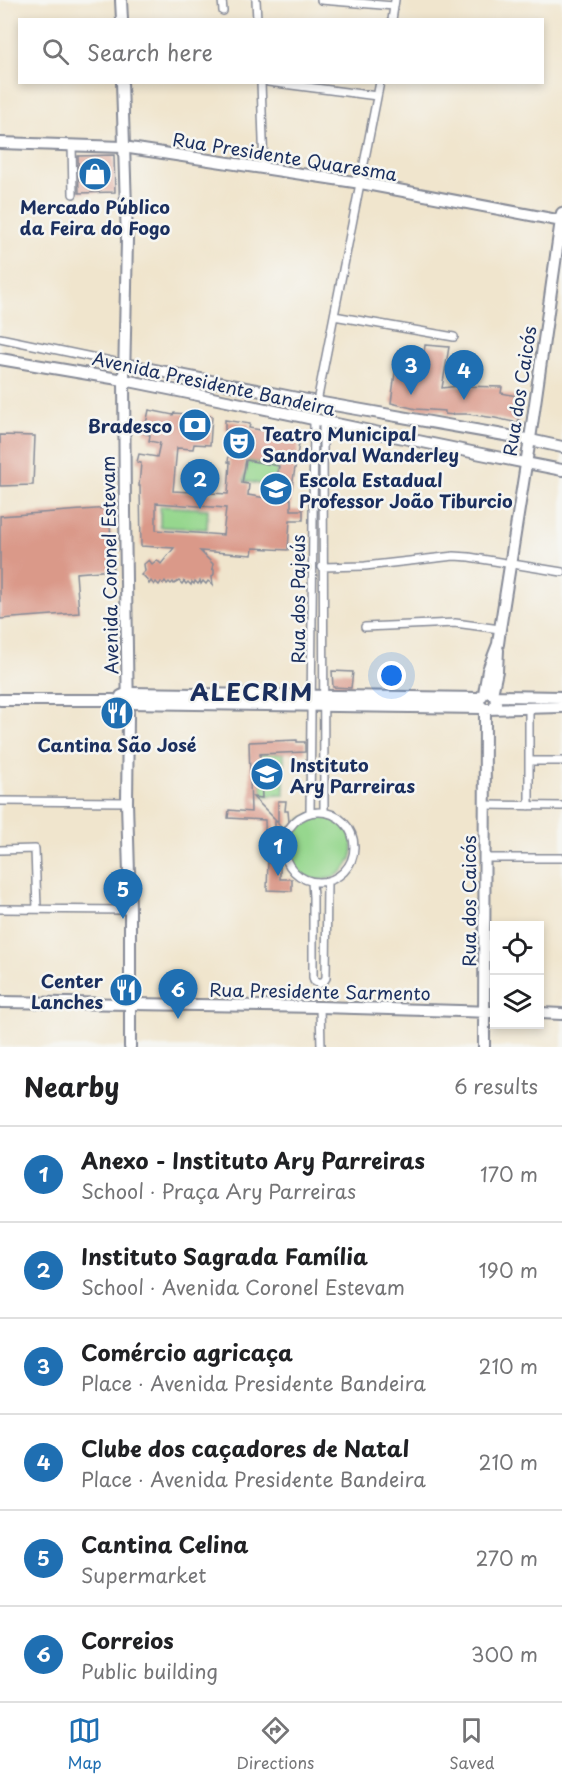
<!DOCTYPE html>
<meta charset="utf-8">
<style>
:root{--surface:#fff;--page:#f6f6f6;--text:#202124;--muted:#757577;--line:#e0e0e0;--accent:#1f6fb2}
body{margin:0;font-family:"Playpen Sans",sans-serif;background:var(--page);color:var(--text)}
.controls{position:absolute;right:18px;bottom:18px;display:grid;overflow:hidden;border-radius:0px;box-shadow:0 3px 9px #0003}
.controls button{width:54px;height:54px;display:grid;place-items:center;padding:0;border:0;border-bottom:2px solid var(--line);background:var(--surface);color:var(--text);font:30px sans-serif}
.you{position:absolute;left:392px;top:676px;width:21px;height:21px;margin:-15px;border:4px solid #fff;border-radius:50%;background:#1a73e8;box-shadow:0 0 0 9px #1a73e833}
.badge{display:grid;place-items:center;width:39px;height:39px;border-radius:50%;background:var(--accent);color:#fff;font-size:20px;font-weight:700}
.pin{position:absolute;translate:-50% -50px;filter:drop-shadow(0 2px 3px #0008)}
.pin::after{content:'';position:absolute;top:32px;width:21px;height:18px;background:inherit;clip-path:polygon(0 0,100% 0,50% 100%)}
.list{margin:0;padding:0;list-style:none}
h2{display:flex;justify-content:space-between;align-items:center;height:78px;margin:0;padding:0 24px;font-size:26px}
h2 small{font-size:20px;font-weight:400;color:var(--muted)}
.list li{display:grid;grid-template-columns:39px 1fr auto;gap:18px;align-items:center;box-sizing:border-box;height:96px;padding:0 24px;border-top:2px solid var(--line)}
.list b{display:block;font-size:22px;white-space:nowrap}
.list p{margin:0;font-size:20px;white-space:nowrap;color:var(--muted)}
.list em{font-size:20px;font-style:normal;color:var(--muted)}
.icon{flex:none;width:33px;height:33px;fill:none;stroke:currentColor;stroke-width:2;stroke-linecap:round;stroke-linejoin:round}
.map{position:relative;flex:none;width:562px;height:1047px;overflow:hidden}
.search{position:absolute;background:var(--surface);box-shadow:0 3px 9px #0003;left:18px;right:18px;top:18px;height:66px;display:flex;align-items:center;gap:15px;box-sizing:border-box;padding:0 21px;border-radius:0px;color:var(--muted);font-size:22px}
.sheet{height:654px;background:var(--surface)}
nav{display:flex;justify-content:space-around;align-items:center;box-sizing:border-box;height:84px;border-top:2px solid var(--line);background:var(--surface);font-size:16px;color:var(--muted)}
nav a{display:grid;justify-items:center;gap:3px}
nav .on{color:var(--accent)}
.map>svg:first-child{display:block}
</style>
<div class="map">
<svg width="562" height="1047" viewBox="0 0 562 1047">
<rect width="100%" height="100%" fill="#f6f6f2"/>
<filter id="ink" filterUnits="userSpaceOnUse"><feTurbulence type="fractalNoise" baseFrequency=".0167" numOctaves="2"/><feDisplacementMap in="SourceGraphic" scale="12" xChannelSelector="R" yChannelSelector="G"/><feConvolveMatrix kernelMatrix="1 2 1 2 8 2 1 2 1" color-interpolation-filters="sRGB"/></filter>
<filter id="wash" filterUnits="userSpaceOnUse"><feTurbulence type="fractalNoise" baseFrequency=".008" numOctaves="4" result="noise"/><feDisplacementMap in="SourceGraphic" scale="24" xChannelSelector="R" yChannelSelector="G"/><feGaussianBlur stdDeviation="1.35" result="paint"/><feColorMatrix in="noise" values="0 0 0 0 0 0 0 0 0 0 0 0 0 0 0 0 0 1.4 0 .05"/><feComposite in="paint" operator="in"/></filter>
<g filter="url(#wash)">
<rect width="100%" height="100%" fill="#f0e5cd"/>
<path fill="#96d78e" stroke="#588376" stroke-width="1.5" d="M248,461L278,466L274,487L244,481Z
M160,506L208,509L207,529L160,527Z
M284,753V795L262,796L260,754Z
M287 847a33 33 0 1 1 66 0a33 33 0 1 1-66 0Z"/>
<g id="blocks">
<path fill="#da9989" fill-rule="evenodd" d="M114,155L115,192L79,193L78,156Z
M425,345L449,347L442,388L459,386L502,387L501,393L522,397L518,423L495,418L468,414H453V415L445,414V411L416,409L391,403L398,350L424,353Z
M149,410L173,415L174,413L212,416L210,445L194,444L193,449L177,448L173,491L228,494L230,462H228L232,430H225V420L250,424L249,428L300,437L290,499H291V510H303V520H290L288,550L253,548L252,555L200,551L213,564L212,569L214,570V574L212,577L213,585L208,581L206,584L203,581L201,584L200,581L198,584L195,581L194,584L192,582L191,585L188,582L186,584L184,581L182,584L179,581L174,584L173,582L171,584L169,582L167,584L165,581L163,584L161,582L159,585L156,582L154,585L151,581L149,584L145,577L141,575L145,571L144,564L149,560L152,564L157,560L161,564L174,548L141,546L140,486H139L141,463L137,462L139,454L157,457L160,443L149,441L150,435L144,433ZM246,460L279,466L272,499L248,495L249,484L242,483ZM156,503L226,508L223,535L156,530Z
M0,435L35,436L33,485L0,486Z
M109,508L113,570L76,573L79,613L0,619V516Z
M332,671L353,672L351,688L333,687Z
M297,740V742H305V752L260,754L262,798L253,797L277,821H275V852H277V867H280V879H292V891L267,890L268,860H266L265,820L228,818L229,810L251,812L249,742Z
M278,801H286L285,811H288L289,822L283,829L278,824Z"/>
</g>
</g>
<g filter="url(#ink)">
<use href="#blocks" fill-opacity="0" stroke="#868a96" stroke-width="1.5"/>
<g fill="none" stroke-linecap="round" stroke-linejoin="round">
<g stroke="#868a96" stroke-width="10">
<path id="street" d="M222,0L223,11
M256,0L257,20
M321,0L394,6
M392,20L395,0
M261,82L264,169
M268,82L377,96
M72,145L73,194
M334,316L454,337
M0,338L125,364
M317,402L380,82
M323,422L324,812
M322,567L365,566L454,556L469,557L562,572
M365,627L455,623L500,629
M529,761H562
M0,801L127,802
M485,805L562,806
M529,806V707
M284 847a35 35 0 1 1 70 0a35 35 0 1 1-70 0Z
M310,813L314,420
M0,850L35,849L37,909
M485,858H562
M312,882L313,897V977L314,981L319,984L324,981L326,978L327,881
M0,909L130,910
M320,1007L321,1047"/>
</g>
<g stroke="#868a96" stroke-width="14">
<path id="secondary" d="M0,143L123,147L361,183L562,221
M0,359L124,380
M484,693L488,670L498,644L500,629L530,439L562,213
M492,694L497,671L498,650
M121,696L128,693L480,698
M495,696L562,697
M0,700H112L128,703L482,708
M493,708L496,703L495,696L489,692L484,693L479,700L480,706L485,709L562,707
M0,1002L320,1007L494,1012
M540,1013L562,1014
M484,1047L485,709"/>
</g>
<g stroke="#868a96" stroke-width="14">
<path id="primary" d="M121,0L122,20
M122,82L127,240L124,380L125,511L128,718L127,802L130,910V1047
M125,364L317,402L521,438L562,447
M124,380C270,409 416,442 562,470"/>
</g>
<use href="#street" stroke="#fff" stroke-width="7"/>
<use href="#secondary" stroke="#fff" stroke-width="10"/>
<use href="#primary" stroke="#fff" stroke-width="10"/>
</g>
</g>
<defs>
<g id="shop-disc" transform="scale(1.725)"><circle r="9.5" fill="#1f6fb2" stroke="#f6f6f2"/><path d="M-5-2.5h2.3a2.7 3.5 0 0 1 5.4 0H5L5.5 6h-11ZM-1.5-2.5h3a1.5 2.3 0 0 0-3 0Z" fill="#fff"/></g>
<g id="bank-disc" transform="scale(1.725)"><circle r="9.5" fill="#1f6fb2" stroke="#f6f6f2"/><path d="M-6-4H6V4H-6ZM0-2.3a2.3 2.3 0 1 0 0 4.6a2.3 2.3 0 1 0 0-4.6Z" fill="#fff"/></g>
<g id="theatre-disc" transform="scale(1.725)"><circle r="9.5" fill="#1f6fb2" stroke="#f6f6f2"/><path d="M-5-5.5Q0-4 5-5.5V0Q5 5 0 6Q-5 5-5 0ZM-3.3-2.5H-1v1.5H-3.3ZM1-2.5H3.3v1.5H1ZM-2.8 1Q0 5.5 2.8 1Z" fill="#fff"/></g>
<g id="school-disc" transform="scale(1.725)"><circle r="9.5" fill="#1f6fb2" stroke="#f6f6f2"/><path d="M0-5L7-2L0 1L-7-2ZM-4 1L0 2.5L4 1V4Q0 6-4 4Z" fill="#fff"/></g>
<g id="restaurant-disc" transform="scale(1.725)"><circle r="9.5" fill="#1f6fb2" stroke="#f6f6f2"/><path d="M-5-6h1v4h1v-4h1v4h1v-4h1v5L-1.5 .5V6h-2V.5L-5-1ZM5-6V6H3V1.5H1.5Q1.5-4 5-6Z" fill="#fff"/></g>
</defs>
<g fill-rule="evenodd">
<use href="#shop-disc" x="95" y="174"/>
<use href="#bank-disc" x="195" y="425"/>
<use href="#theatre-disc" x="239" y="443"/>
<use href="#school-disc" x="276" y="489"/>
<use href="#restaurant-disc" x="117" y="713"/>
<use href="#school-disc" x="267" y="774"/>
<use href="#restaurant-disc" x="126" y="990"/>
</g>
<g text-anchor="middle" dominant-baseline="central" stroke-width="5" stroke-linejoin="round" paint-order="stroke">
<g font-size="18" fill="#1b2f5e" stroke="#f6f6f2">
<text transform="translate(285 156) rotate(9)">Rua Presidente Quaresma</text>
<text transform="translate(214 383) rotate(12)">Avenida Presidente Bandeira</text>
<text transform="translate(519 391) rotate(-81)">Rua dos Caicós</text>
<text transform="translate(109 565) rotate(-91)">Avenida Coronel Estevam</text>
<text transform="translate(297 599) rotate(-90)">Rua dos Pajeús</text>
<text transform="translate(468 901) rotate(-90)">Rua dos Caicós</text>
<text transform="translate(320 991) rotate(1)">Rua Presidente Sarmento</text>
</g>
<g font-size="18" font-weight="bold" fill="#1b2f5e" stroke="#f6f6f2" text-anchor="start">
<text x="95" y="206" text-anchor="middle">Mercado Público<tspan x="95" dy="21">da Feira do Fogo</tspan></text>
<text x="172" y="425" text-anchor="end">Bradesco</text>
<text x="262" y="433">Teatro Municipal<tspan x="262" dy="21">Sandorval Wanderley</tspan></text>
<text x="299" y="479">Escola Estadual<tspan x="299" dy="21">Professor João Tiburcio</tspan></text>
<text x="117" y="744" text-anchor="middle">Cantina São José</text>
<text x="290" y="764">Instituto<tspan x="290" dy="21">Ary Parreiras</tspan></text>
<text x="103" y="980" text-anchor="end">Center<tspan x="103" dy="21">Lanches</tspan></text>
</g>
<g font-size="24" font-weight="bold" letter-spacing="1.5" fill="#1b2f5e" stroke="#f6f6f2">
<text x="252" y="691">ALECRIM</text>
</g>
</g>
</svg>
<div class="controls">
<button><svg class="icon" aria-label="locate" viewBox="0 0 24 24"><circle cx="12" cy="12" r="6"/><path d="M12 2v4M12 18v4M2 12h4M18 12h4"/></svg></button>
<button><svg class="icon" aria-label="layers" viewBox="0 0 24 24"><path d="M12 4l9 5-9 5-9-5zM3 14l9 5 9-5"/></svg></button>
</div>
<div class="you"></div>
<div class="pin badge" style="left:278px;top:876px">1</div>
<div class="pin badge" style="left:200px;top:509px">2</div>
<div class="pin badge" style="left:411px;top:395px">3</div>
<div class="pin badge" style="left:464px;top:400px">4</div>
<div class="pin badge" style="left:123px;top:919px">5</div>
<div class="pin badge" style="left:178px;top:1019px">6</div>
<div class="search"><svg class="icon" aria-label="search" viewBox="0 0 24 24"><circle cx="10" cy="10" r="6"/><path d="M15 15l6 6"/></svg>Search here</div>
</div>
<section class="sheet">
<h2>Nearby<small>6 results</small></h2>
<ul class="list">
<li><span class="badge">1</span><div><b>Anexo - Instituto Ary Parreiras</b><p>School · Praça Ary Parreiras</p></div><em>170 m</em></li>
<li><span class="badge">2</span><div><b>Instituto Sagrada Família</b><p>School · Avenida Coronel Estevam</p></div><em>190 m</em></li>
<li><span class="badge">3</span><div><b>Comércio agricaça</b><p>Place · Avenida Presidente Bandeira</p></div><em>210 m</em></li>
<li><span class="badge">4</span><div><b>Clube dos caçadores de Natal</b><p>Place · Avenida Presidente Bandeira</p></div><em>210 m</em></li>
<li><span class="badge">5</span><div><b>Cantina Celina</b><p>Supermarket</p></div><em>270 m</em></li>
<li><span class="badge">6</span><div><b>Correios</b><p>Public building</p></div><em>300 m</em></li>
</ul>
</section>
<nav>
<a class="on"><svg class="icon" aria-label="map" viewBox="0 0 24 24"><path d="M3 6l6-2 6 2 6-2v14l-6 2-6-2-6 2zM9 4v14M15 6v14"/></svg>Map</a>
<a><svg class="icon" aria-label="directions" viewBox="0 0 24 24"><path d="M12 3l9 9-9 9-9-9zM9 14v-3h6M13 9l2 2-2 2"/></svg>Directions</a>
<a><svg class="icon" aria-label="saved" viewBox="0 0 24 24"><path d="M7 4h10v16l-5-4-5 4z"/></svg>Saved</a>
</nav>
